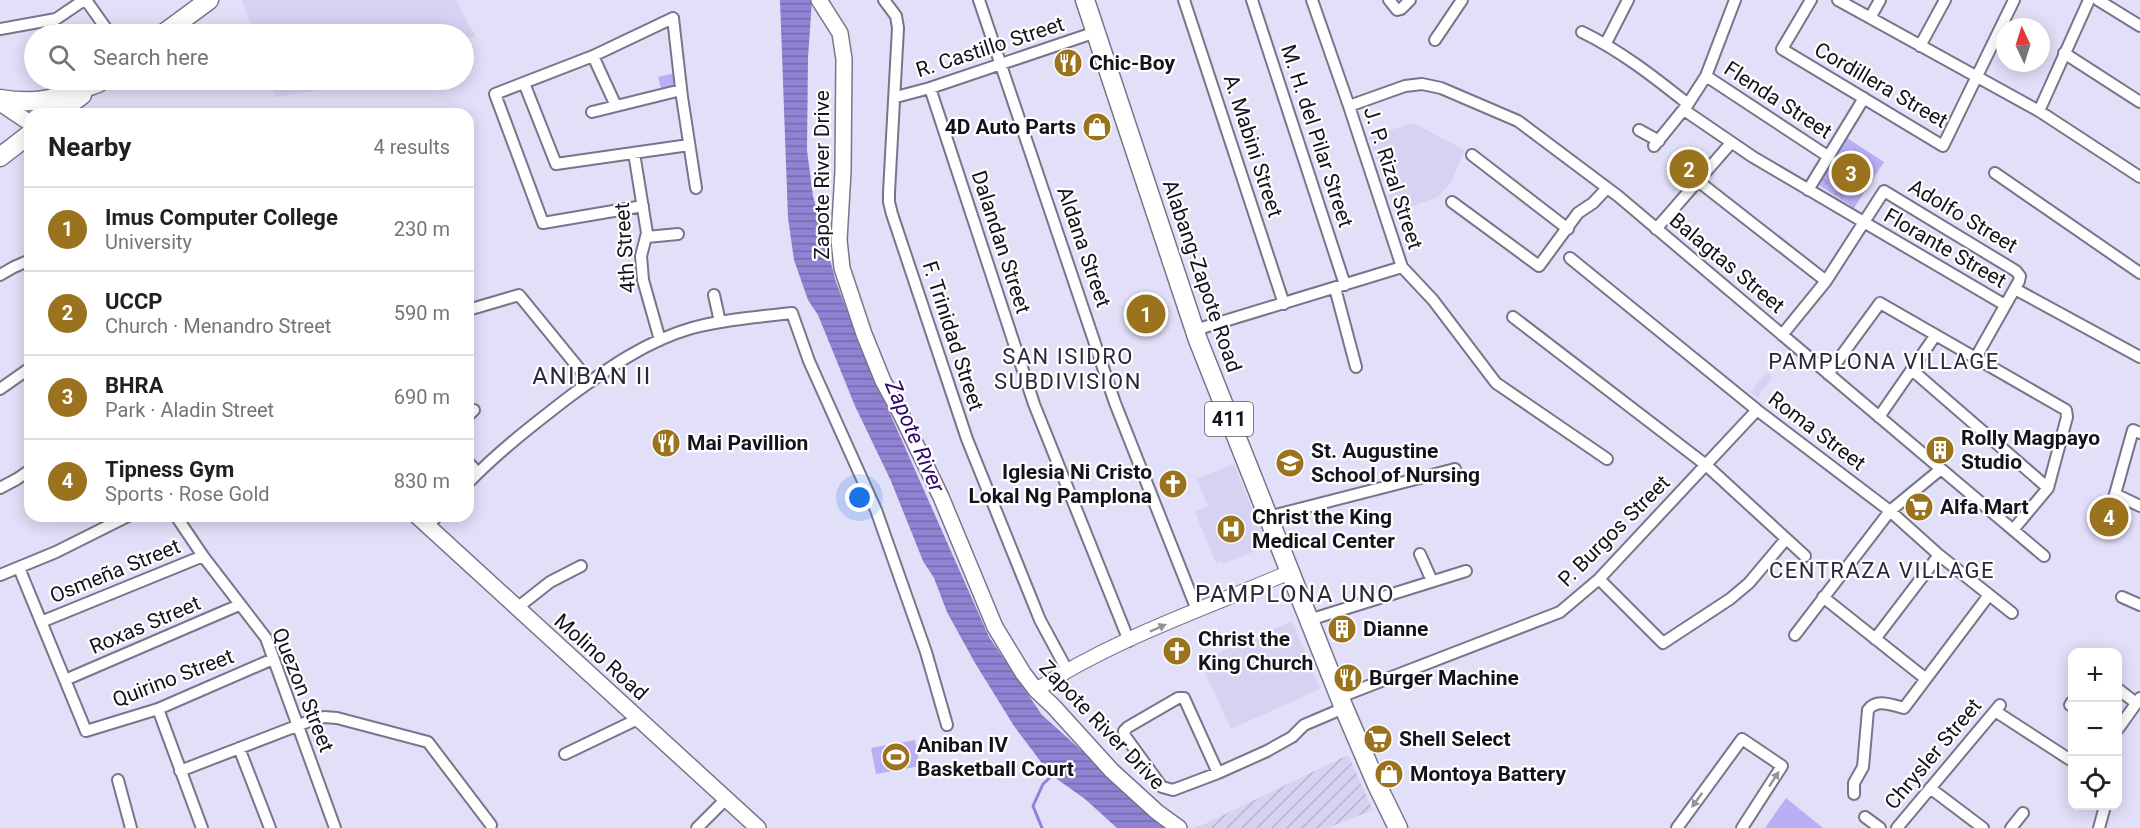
<!DOCTYPE html>
<meta charset="utf-8">
<style>
:root{--surface:#fff;--page:#f2f2f2;--text:#202124;--muted:#757577;--line:#e0e0e0;--accent:#9b731f}
body{margin:0;font-family:Roboto,sans-serif;background:var(--page);color:var(--text)}
.controls{position:absolute;right:18px;bottom:18px;display:grid;overflow:hidden;border-radius:12px;box-shadow:0 3px 15px #0003}
.controls button{width:54px;height:54px;display:grid;place-items:center;padding:0;border:0;border-bottom:2px solid var(--line);background:var(--surface);color:var(--text);font:30px sans-serif}
.compass{position:absolute;left:1996px;top:18px;width:54px;height:54px;border-radius:50%;background:var(--surface);box-shadow:0 3px 15px #0003;rotate:356deg}
.you{position:absolute;left:860px;top:498px;width:21px;height:21px;margin:-15px;border:4px solid #fff;border-radius:50%;background:#1a73e8;box-shadow:0 0 0 9px #1a73e833}
.badge{display:grid;place-items:center;width:39px;height:39px;border-radius:50%;background:var(--accent);color:#fff;font-size:20px;font-weight:700}
.pin{position:absolute;translate:-50% -50%;border:3px solid #fff;box-shadow:0 2px 6px #0006}
.list{margin:0;padding:0;list-style:none}
h2{display:flex;justify-content:space-between;align-items:center;height:78px;margin:0;padding:0 24px;font-size:26px}
h2 small{font-size:20px;font-weight:400;color:var(--muted)}
.list li{display:grid;grid-template-columns:39px 1fr auto;gap:18px;align-items:center;box-sizing:border-box;height:84px;padding:0 24px;border-top:2px solid var(--line)}
.list b{display:block;font-size:22px;white-space:nowrap}
.list p{margin:0;font-size:20px;white-space:nowrap;color:var(--muted)}
.list em{font-size:20px;font-style:normal;color:var(--muted)}
.icon{flex:none;width:33px;height:33px;fill:none;stroke:currentColor;stroke-width:2;stroke-linecap:round;stroke-linejoin:round}
.map{position:relative;flex:none;width:2140px;height:828px;overflow:hidden}
.search{position:absolute;background:var(--surface);box-shadow:0 3px 15px #0003;left:24px;top:24px;width:450px;height:66px;display:flex;align-items:center;gap:15px;box-sizing:border-box;padding:0 21px;border-radius:33px;color:var(--muted);font-size:22px}
.panel{position:absolute;background:var(--surface);box-shadow:0 3px 15px #0003;left:24px;top:108px;width:450px;height:414px;border-radius:18px}
.map>svg:first-child{display:block}
</style>
<div class="map">
<svg width="2140" height="828" viewBox="0 0 2140 828">
<defs>
<pattern id="industrial-furrows" width="10" height="10" patternUnits="userSpaceOnUse" patternTransform="scale(1.5)"><rect width="10" height="10" fill="#d6d2f2"/><path d="M-1 1l2-2M0 10L10 0M9 11l2-2" fill="none" stroke="#b7b3cf"/></pattern>
<pattern id="park-crowns" width="20" height="18" patternUnits="userSpaceOnUse" patternTransform="scale(1.5)"><rect width="20" height="18" fill="#baaff5"/><path d="M2 6a3 3 0 1 1 6 0M12 15a3 3 0 1 1 6 0" fill="none" stroke="#9f96d1"/></pattern>
<pattern id="water-rules" width="6" height="5" patternUnits="userSpaceOnUse" patternTransform="scale(1.5)"><rect width="6" height="5" fill="#9182d4"/><path d="M0 2.5h6" fill="none" stroke="#7569ab"/></pattern>
</defs>
<rect width="100%" height="100%" fill="#e2dff8"/>
<path fill="#d6d2f2" d="M242,0H456L475,36L464,40V34H254Z
M269,80H351L321,90L275,97Z
M1413,123L1465,150L1450,184L1436,198L1394,212L1369,137Z
M1767,372L1773,377L1757,398L1750,392Z
M1234,464L1267,546L1223,564L1221,561L1216,563L1195,512L1208,506L1197,479Z
M1292,621L1320,689L1231,729L1200,661Z"/>
<path fill="url(#industrial-furrows)" d="M1348,755L1373,810L1327,828H1196Z"/>
<path fill="#baaff5" d="M675,73L678,88L662,92L658,77Z
M915,740L920,766L876,774L871,748Z
M1786,798L1823,828H1765Z"/>
<path fill="url(#park-crowns)" d="M1847,138L1884,162L1854,208L1819,185Z"/>
<path fill="url(#water-rules)" d="M780,0H812L808,58L807,150L813,196L836,282L865,357L989,637L1042,715L1168,828H1117L1085,799L1050,774L1014,726L975,663L947,612L934,578L923,561L891,481L855,406L818,315L808,300L794,260L788,218Z"/>
<g fill="none" stroke-linecap="round" stroke-linejoin="round">
<path stroke="#9182d4" stroke-width="3" d="M1042,828L1033,806L1043,784L1055,773"/>
<g stroke="#78758b" stroke-width="14">
<path id="minor" d="M86,0L110,34
M884,0L896,16L898,28L889,192V202L892,214L967,439L1040,620L1067,670
M979,0L1115,403L1197,610
M1184,0L1284,304
M1252,0L1345,285
M1312,0L1349,106L1402,267L1433,300L1496,383L1607,459
M1389,0L1397,10L1401,9L1410,0
M1811,0L1782,49L1943,146L2014,0
M1838,0L2039,111L2140,177
M2098,0L2140,26
M1870,18L1880,0
M0,29L56,19L84,0
M1582,32C1621,51 1654,77 1688,104
M1435,40L1462,0
M1606,43L1628,0
M1920,46L1945,0
M2064,53L2140,102
M593,56L616,106
M1706,76L1829,157
M524,83L556,164L689,145
M930,88L1034,404L1129,641
M896,97L930,88L1096,32
M1349,106L1405,86L1422,84L1441,88L1518,121L1618,196L2044,556
M1684,110L1753,157L2005,305
M2039,111L2089,0
M592,112L681,90
M1639,130L1659,141
M1654,146L1688,104L1706,76L1735,0
M634,153L647,233L641,256L643,280L660,340
M1472,155L1568,229
M1995,173L2140,273
M1698,181L1826,281
M1808,190L1864,98
M1452,202L1539,266L1578,213L1593,203L1607,188
M643,206L543,223L495,94L593,56L673,18L682,97L696,188
M1656,229L1731,143
M647,237L678,234
M1570,258L1757,410L1890,511L1939,555L2012,613
M0,275L14,267L30,260
M1335,288L1356,367
M2015,289L2140,357
M714,295L720,322
M468,310L519,295L590,382
M1513,317L1706,465L1805,556
M1195,330L1402,267
M1782,335L1826,281L1884,191L2016,271L2020,276L2019,281L1975,359
M1912,370L2048,488
M1828,374L1880,303L2066,410L2067,417L2048,488L2013,530
M0,389L30,368
M468,416L474,410
M1879,417L1935,336
M468,462L478,473
M468,483C499,451 534,424 569,397C607,369 646,341 692,328C725,319 759,317 792,313L809,361L876,510L926,652L947,725
M0,488L17,479L30,470
M2115,494L2140,506
M2112,505L2133,430L2140,433
M176,516L203,556L266,638L335,828
M1268,517L1455,469
M428,526L437,516
M1420,554L1432,581
M19,568L86,731L158,709L273,659
M0,575L56,552L128,516
M1599,579L1663,643L1730,599L1749,583L1786,539
M1823,597L1926,679
M2122,597L2140,605
M517,608L550,582L581,566
M1309,620L1466,571
M41,622L203,556
M1795,635L1890,511L1941,469
M1875,639L1939,555
M65,680L239,605
M2118,689L2136,703
M1340,697L1560,612L1599,579L1757,410
M2070,705L2072,702
M158,709L202,828
M1995,711L2072,761
M2118,729L2140,698
M239,748L270,828
M565,754L638,719
M180,771L312,720L324,717L337,718L428,742L491,825
M1218,773L1184,698H1178L1128,727L1124,731L1125,736L1162,787L1173,790L1218,773L1267,751L1292,737L1304,725L1344,708
M118,780L131,828
M1930,788L1983,828
M1854,794V783L1863,767L1868,710C1876,698 1892,705 1904,708L1989,595
M1865,817L1880,828
M697,828L726,799
M1677,828L1742,739L1782,766L1742,828
M1897,828L2000,705
M2011,828L2023,813
M2099,828L2105,806"/>
</g>
<g stroke="#78758b" stroke-width="16">
<path id="tertiary" d="M1036,690C1113,639 1206,608 1290,572"/>
</g>
<g stroke="#78758b" stroke-width="18">
<path id="secondary" d="M819,0L840,33L844,59L843,171L839,240L842,268L864,334L883,381L901,414L941,497L995,627L1023,673L1036,690L1054,707L1112,771L1157,812L1179,828
M0,103L30,123
M417,516L758,828"/>
</g>
<g stroke="#78758b" stroke-width="21">
<path id="trunk" d="M1085,0L1198,340L1344,708L1377,785L1398,828
M163,34L209,0
M0,99C42,106 60,97 98,83
M56,114L82,95
M0,157L30,134"/>
</g>
<use href="#minor" stroke="#fff" stroke-width="10"/>
<use href="#tertiary" stroke="#fff" stroke-width="14"/>
<use href="#secondary" stroke="#fff" stroke-width="15"/>
<use href="#trunk" stroke="#fff" stroke-width="18"/>
</g>
<defs><path id="oneway-solid" d="M-6-.8H1V-3.2L6.5 0L1 3.2V.8H-6Z" transform="scale(1.5)"/></defs>
<g fill="#959498">
<use href="#oneway-solid" transform="translate(1158 628) rotate(-24)"/>
<use href="#oneway-solid" transform="translate(1774 779) rotate(-57)"/>
<use href="#oneway-solid" transform="translate(1697 800) rotate(126)"/>
</g>
<defs>
<g id="restaurant-disc" transform="scale(1.5)"><circle r="9.5" fill="#9b731f" stroke="#fff"/><path d="M-5-6h1v4h1v-4h1v4h1v-4h1v5L-1.5 .5V6h-2V.5L-5-1ZM5-6V6H3V1.5H1.5Q1.5-4 5-6Z" fill="#fff"/></g>
<g id="shop-disc" transform="scale(1.5)"><circle r="9.5" fill="#9b731f" stroke="#fff"/><path d="M-5-2.5h2.3a2.7 3.5 0 0 1 5.4 0H5L5.5 6h-11ZM-1.5-2.5h3a1.5 2.3 0 0 0-3 0Z" fill="#fff"/></g>
<g id="building-disc" transform="scale(1.5)"><circle r="9.5" fill="#9b731f" stroke="#fff"/><path d="M-4-6H4V6H1V3H-1V6H-4ZM-2.5-4.3h1.7v1.8h-1.7ZM.8-4.3h1.7v1.8H.8ZM-2.5-1h1.7V.8h-1.7ZM.8-1h1.7V.8H.8Z" fill="#fff"/></g>
<g id="university-disc" transform="scale(1.5)"><circle r="9.5" fill="#9b731f" stroke="#fff"/><path d="M0-5L7-2L0 1L-7-2ZM-4 1L0 2.5L4 1V4Q0 6-4 4Z" fill="#fff"/></g>
<g id="church-disc" transform="scale(1.5)"><circle r="9.5" fill="#9b731f" stroke="#fff"/><path d="M-1.2-6h2.4v3.5h3.3v2.4h-3.3V6h-2.4V-.1h-3.3v-2.4h3.3Z" fill="#fff"/></g>
<g id="supermarket-disc" transform="scale(1.5)"><circle r="9.5" fill="#9b731f" stroke="#fff"/><path d="M-6-5.5h2.5l.6 2H6L4.5 2H-2.5L-4.4-4H-6ZM-1.5 3.2a1.3 1.3 0 1 0 .1 0ZM3 3.2a1.3 1.3 0 1 0 .1 0Z" fill="#fff"/></g>
<g id="hospital-disc" transform="scale(1.5)"><circle r="9.5" fill="#9b731f" stroke="#fff"/><path d="M-5-5h3v3.5h4V-5h3V5h-3V1.5h-4V5h-3Z" fill="#fff"/></g>
<g id="stadium-disc" transform="scale(1.5)"><circle r="9.5" fill="#9b731f" stroke="#fff"/><path d="M0-5a6.5 5 0 1 0 0 10a6.5 5 0 1 0 0-10ZM-3.5-1.8h7v3.6h-7Z" fill="#fff"/></g>
</defs>
<g fill-rule="evenodd">
<use href="#restaurant-disc" x="1068" y="63"/>
<use href="#shop-disc" x="1097" y="127"/>
<use href="#restaurant-disc" x="666" y="443"/>
<use href="#building-disc" x="1940" y="450"/>
<use href="#university-disc" x="1290" y="463"/>
<use href="#church-disc" x="1173" y="484"/>
<use href="#supermarket-disc" x="1919" y="507"/>
<use href="#hospital-disc" x="1231" y="529"/>
<use href="#building-disc" x="1342" y="629"/>
<use href="#church-disc" x="1177" y="651"/>
<use href="#restaurant-disc" x="1348" y="678"/>
<use href="#supermarket-disc" x="1378" y="739"/>
<use href="#stadium-disc" x="896" y="757"/>
<use href="#shop-disc" x="1389" y="774"/>
</g>
<g text-anchor="middle" dominant-baseline="central" stroke-width="4.5" stroke-linejoin="round" paint-order="stroke">
<rect fill="#fff" stroke="#5a595f" stroke-width="1.5" x="1205" y="402" width="48" height="34" rx="4.5"/>
<g font-size="20" font-weight="bold" fill="#14121b">
<text x="1229" y="419">411</text>
</g>
<g font-size="21" fill="#14121b" stroke="#fff">
<text transform="translate(990 47) rotate(-18)">R. Castillo Street</text>
<text transform="translate(1881 85) rotate(30)">Cordillera Street</text>
<text transform="translate(1778 100) rotate(33)">Flenda Street</text>
<text transform="translate(1317 136) rotate(72)">M. H. del Pilar Street</text>
<text transform="translate(1253 146) rotate(72)">A. Mabini Street</text>
<text transform="translate(822 175) rotate(-90)">Zapote River Drive</text>
<text transform="translate(1393 178) rotate(72)">J. P. Rizal Street</text>
<text transform="translate(1963 216) rotate(31)">Adolfo Street</text>
<text transform="translate(1001 242) rotate(72)">Dalandan Street</text>
<text transform="translate(1084 247) rotate(71)">Aldana Street</text>
<text transform="translate(625 248) rotate(-94)">4th Street</text>
<text transform="translate(1945 248) rotate(30)">Florante Street</text>
<text transform="translate(1727 263) rotate(40)">Balagtas Street</text>
<text transform="translate(1202 276) rotate(71)">Alabang-Zapote Road</text>
<text transform="translate(953 336) rotate(72)">F. Trinidad Street</text>
<text transform="translate(1817 431) rotate(37)">Roma Street</text>
<text transform="translate(1614 531) rotate(-45)">P. Burgos Street</text>
<text transform="translate(115 571) rotate(-22)">Osmeña Street</text>
<text transform="translate(145 625) rotate(-23)">Roxas Street</text>
<text transform="translate(601 657) rotate(42)">Molino Road</text>
<text transform="translate(173 678) rotate(-21)">Quirino Street</text>
<text transform="translate(303 690) rotate(68)">Quezon Street</text>
<text transform="translate(1102 725) rotate(46)">Zapote River Drive</text>
<text transform="translate(1933 754) rotate(-50)">Chrysler Street</text>
</g>
<g font-size="21" font-weight="bold" fill="#14121b" stroke="#fff" text-anchor="start">
<text x="1089" y="63">Chic-Boy</text>
<text x="1076" y="127" text-anchor="end">4D Auto Parts</text>
<text x="1961" y="438">Rolly Magpayo<tspan x="1961" dy="24">Studio</tspan></text>
<text x="687" y="443">Mai Pavillion</text>
<text x="1311" y="451">St. Augustine<tspan x="1311" dy="24">School of Nursing</tspan></text>
<text x="1152" y="472" text-anchor="end">Iglesia Ni Cristo<tspan x="1152" dy="24">Lokal Ng Pamplona</tspan></text>
<text x="1940" y="507">Alfa Mart</text>
<text x="1252" y="517">Christ the King<tspan x="1252" dy="24">Medical Center</tspan></text>
<text x="1363" y="629">Dianne</text>
<text x="1198" y="639">Christ the<tspan x="1198" dy="24">King Church</tspan></text>
<text x="1369" y="678">Burger Machine</text>
<text x="1399" y="739">Shell Select</text>
<text x="917" y="745">Aniban IV<tspan x="917" dy="24">Basketball Court</tspan></text>
<text x="1410" y="774">Montoya Battery</text>
</g>
<g font-size="22" letter-spacing="1.5" fill="#2b283a" stroke="#fff">
<text x="1068" y="356">SAN ISIDRO<tspan x="1068" dy="25">SUBDIVISION</tspan></text>
<text x="1884" y="361">PAMPLONA VILLAGE</text>
<text x="1882" y="570">CENTRAZA VILLAGE</text>
</g>
<g font-size="22" font-style="italic" fill="#30066c" stroke="#fff">
<text transform="translate(915 436) rotate(67)">Zapote River</text>
</g>
<g font-size="24" letter-spacing="1.5" fill="#2b283a" stroke="#fff">
<text x="592" y="376">ANIBAN II</text>
<text x="1295" y="594">PAMPLONA UNO</text>
</g>
</g>
</svg>
<div class="controls">
<button>+</button>
<button>−</button>
<button><svg class="icon" aria-label="locate" viewBox="0 0 24 24"><circle cx="12" cy="12" r="6"/><path d="M12 2v4M12 18v4M2 12h4M18 12h4"/></svg></button>
</div>
<svg class="compass" viewBox="-18 -18 36 36"><path d="M0-13l5 13h-10z" fill="#e53935"/><path d="M0 13l5-13h-10z" fill="#757577"/></svg>
<div class="you"></div>
<div class="pin badge" style="left:1146px;top:314px">1</div>
<div class="pin badge" style="left:1689px;top:169px">2</div>
<div class="pin badge" style="left:1851px;top:173px">3</div>
<div class="pin badge" style="left:2109px;top:517px">4</div>
<div class="search"><svg class="icon" aria-label="search" viewBox="0 0 24 24"><circle cx="10" cy="10" r="6"/><path d="M15 15l6 6"/></svg>Search here</div>
<section class="panel">
<h2>Nearby<small>4 results</small></h2>
<ul class="list">
<li><span class="badge">1</span><div><b>Imus Computer College</b><p>University</p></div><em>230 m</em></li>
<li><span class="badge">2</span><div><b>UCCP</b><p>Church · Menandro Street</p></div><em>590 m</em></li>
<li><span class="badge">3</span><div><b>BHRA</b><p>Park · Aladin Street</p></div><em>690 m</em></li>
<li><span class="badge">4</span><div><b>Tipness Gym</b><p>Sports · Rose Gold</p></div><em>830 m</em></li>
</ul>
</section>
</div>
